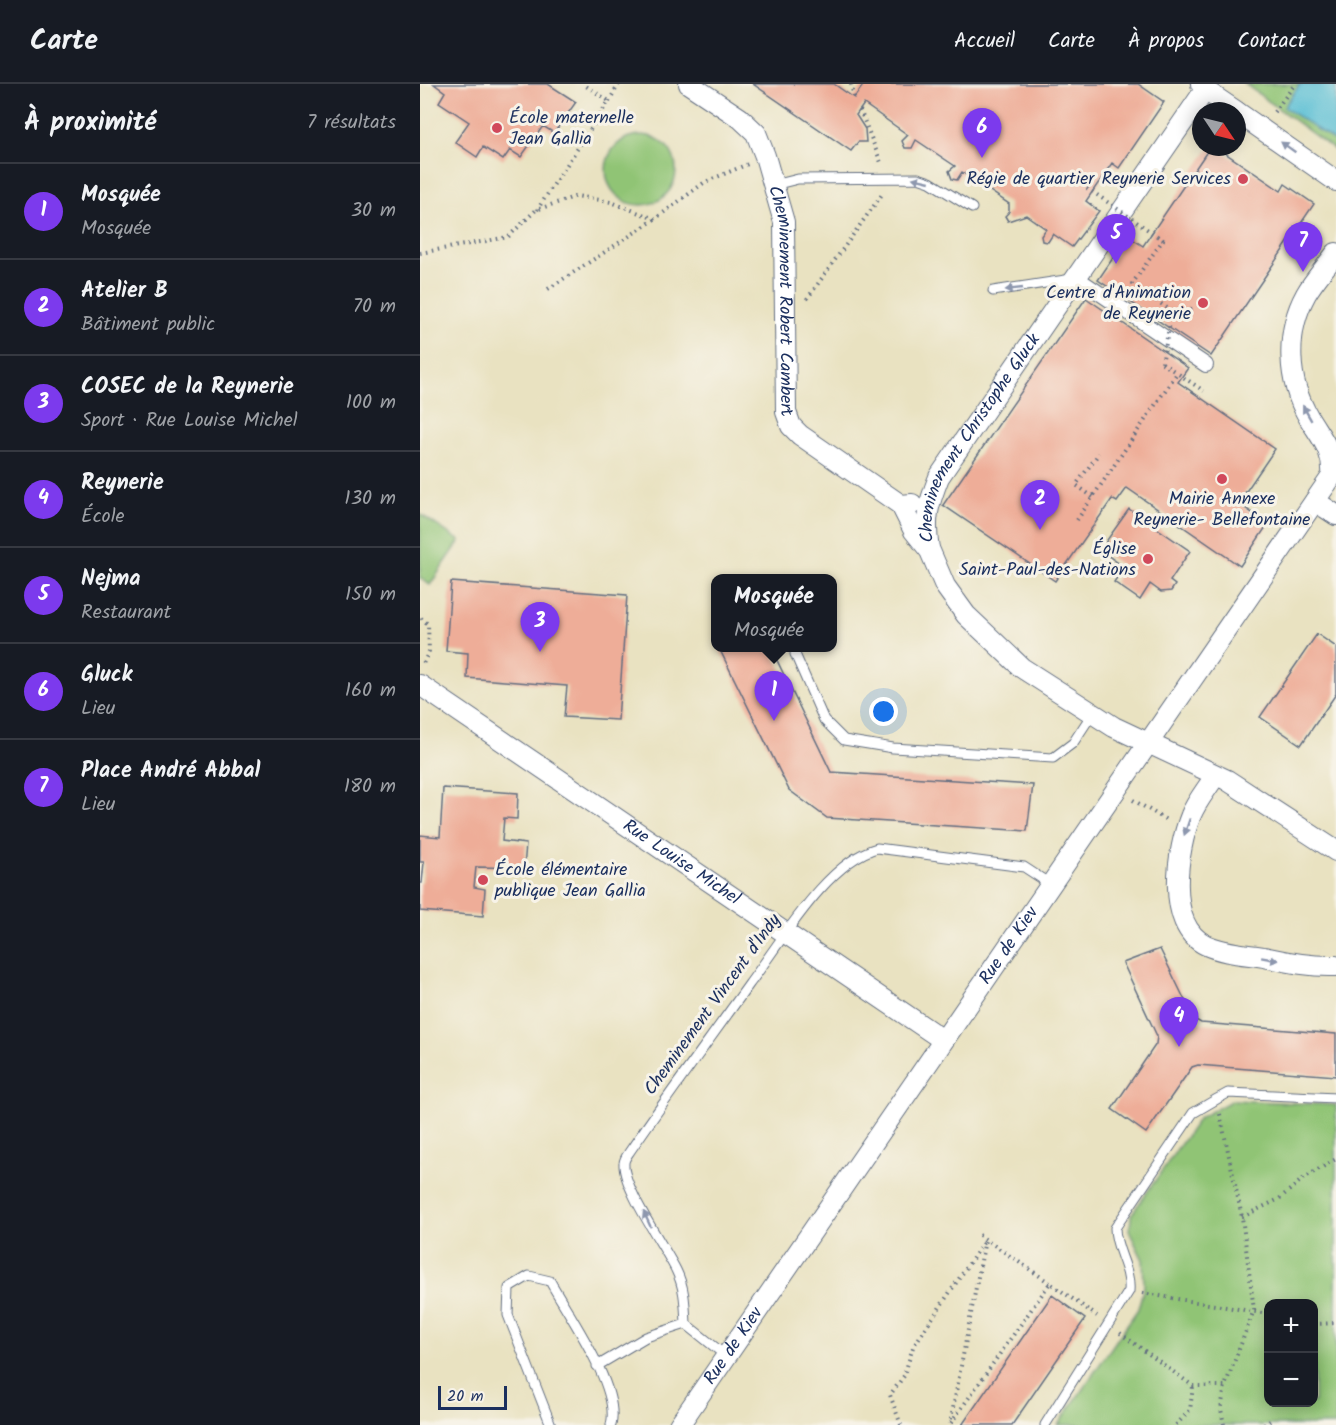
<!DOCTYPE html>
<html lang="fr">
<meta charset="utf-8">
<style>
:root{--surface:#171b24;--page:#242831;--text:#f1f3f6;--muted:#9ea1a6;--line:#363941;--accent:#7c3aed}
body{margin:0;font-family:Kalam,sans-serif;background:var(--page);color:var(--text)}
.controls{position:absolute;right:18px;bottom:18px;display:grid;overflow:hidden;border-radius:12px;box-shadow:0 3px 15px #0003}
.controls button{width:54px;height:54px;display:grid;place-items:center;padding:0;border:0;border-bottom:2px solid var(--line);background:var(--surface);color:var(--text);font:30px sans-serif}
.compass{position:absolute;left:772px;top:18px;width:54px;height:54px;border-radius:50%;background:var(--surface);box-shadow:0 3px 15px #0003;rotate:125deg}
.scale{position:absolute;left:18px;bottom:15px;width:69px;box-sizing:border-box;padding-left:6px;border:3px solid #1b2f5e;border-top:0;font-size:16px;line-height:21px;white-space:nowrap;color:#1b2f5e;-webkit-text-stroke:4px #f7f3e8;paint-order:stroke}
.you{position:absolute;left:464px;top:628px;width:21px;height:21px;margin:-15px;border:4px solid #fff;border-radius:50%;background:#1a73e8;box-shadow:0 0 0 9px #1a73e833}
.badge{display:grid;place-items:center;width:39px;height:39px;border-radius:50%;background:var(--accent);color:#fff;font-size:20px;font-weight:700}
.pin{position:absolute;translate:-50% -50px;filter:drop-shadow(0 2px 3px #0008)}
.pin::after{content:'';position:absolute;top:32px;width:21px;height:18px;background:inherit;clip-path:polygon(0 0,100% 0,50% 100%)}
.popup{position:absolute;left:291px;top:490px;width:126px;height:78px;box-sizing:border-box;display:grid;place-content:center;border-radius:12px;background:var(--surface);filter:drop-shadow(0 2px 4px #0005);font-size:20px;white-space:nowrap;color:var(--muted)}
.popup b{font-size:22px;color:var(--text)}
.popup::after{content:'';position:absolute;left:50%;top:100%;margin-left:-12px;border:12px solid transparent;border-top-color:var(--surface)}
.list{margin:0;padding:0;list-style:none}
h2{display:flex;justify-content:space-between;align-items:center;height:78px;margin:0;padding:0 24px;font-size:26px}
h2 small{font-size:20px;font-weight:400;color:var(--muted)}
.list li{display:grid;grid-template-columns:39px 1fr auto;gap:18px;align-items:center;box-sizing:border-box;height:96px;padding:0 24px;border-top:2px solid var(--line)}
.list b{display:block;font-size:22px;white-space:nowrap}
.list p{margin:0;font-size:20px;white-space:nowrap;color:var(--muted)}
.list em{font-size:20px;font-style:normal;color:var(--muted)}
.map{position:relative;flex:none;width:916px;height:1341px;overflow:hidden}
header{display:flex;align-items:center;gap:36px;box-sizing:border-box;height:84px;padding:0 30px;background:var(--surface);border-bottom:2px solid var(--line)}
header strong{font-size:28px}
nav{display:flex;gap:33px;margin-inline-start:auto;font-size:21px}
main{display:flex}
aside{flex:1;background:var(--surface)}
.map>svg:first-child{display:block}
</style>
<header>
<strong>Carte</strong>
<nav><a>Accueil</a><a>Carte</a><a>À propos</a><a>Contact</a></nav>
</header>
<main>
<aside>
<h2>À proximité<small>7 résultats</small></h2>
<ul class="list">
<li><span class="badge">1</span><div><b>Mosquée</b><p>Mosquée</p></div><em>30 m</em></li>
<li><span class="badge">2</span><div><b>Atelier B</b><p>Bâtiment public</p></div><em>70 m</em></li>
<li><span class="badge">3</span><div><b>COSEC de la Reynerie</b><p>Sport · Rue Louise Michel</p></div><em>100 m</em></li>
<li><span class="badge">4</span><div><b>Reynerie</b><p>École</p></div><em>130 m</em></li>
<li><span class="badge">5</span><div><b>Nejma</b><p>Restaurant</p></div><em>150 m</em></li>
<li><span class="badge">6</span><div><b>Gluck</b><p>Lieu</p></div><em>160 m</em></li>
<li><span class="badge">7</span><div><b>Place André Abbal</b><p>Lieu</p></div><em>180 m</em></li>
</ul>
</aside>
<div class="map">
<svg width="916" height="1341" viewBox="0 0 916 1341">
<rect width="100%" height="100%" fill="#f7f3e8"/>
<filter id="ink" filterUnits="userSpaceOnUse"><feTurbulence type="fractalNoise" baseFrequency=".0167" numOctaves="2"/><feDisplacementMap in="SourceGraphic" scale="12" xChannelSelector="R" yChannelSelector="G"/><feConvolveMatrix kernelMatrix="1 2 1 2 8 2 1 2 1" color-interpolation-filters="sRGB"/></filter>
<filter id="wash" filterUnits="userSpaceOnUse"><feTurbulence type="fractalNoise" baseFrequency=".008" numOctaves="4" result="noise"/><feDisplacementMap in="SourceGraphic" scale="24" xChannelSelector="R" yChannelSelector="G"/><feGaussianBlur stdDeviation="1.35" result="paint"/><feColorMatrix in="noise" values="0 0 0 0 0 0 0 0 0 0 0 0 0 0 0 0 0 1.4 0 .05"/><feComposite in="paint" operator="in"/></filter>
<g filter="url(#wash)">
<rect width="100%" height="100%" fill="#e9e2c1"/>
<path fill="#90c475" stroke="#567a6a" stroke-width="1.5" fill-rule="evenodd" d="M825,0H916V67Z
M186 86a35 35 0 1 1 70 0a35 35 0 1 1-70 0Z
M0,430L40,457L10,501L0,494Z
M813,1016L916,1021V1341H638L718,1225L724,1202L723,1176L710,1149L711,1131L779,1034ZM848,1220H894V1318H848Z"/>
<path fill="#57bed4" stroke="#397699" stroke-width="1.5" d="M880,0H916V58L864,23Z"/>
<g id="blocks">
<path fill="#eead98" d="M14,0H128L156,18L134,49L123,42L101,73L90,66L83,76L63,63L57,73L35,58L49,38L19,18L25,8Z
M333,0H414L434,14L444,0H718L744,18L699,84L692,79L666,117L679,127L652,163L633,150L628,158L622,157L621,152L626,145L606,131L588,137L585,132L589,128V120L542,88L537,96L532,95L529,87L535,82L496,56L492,64H485L482,57L488,51L444,20L436,31L445,45L446,58H438L431,67Z
M790,63H796L861,107L865,100L894,120L791,272L678,196L708,152L723,162Z
M666,214L768,284L758,298L855,365L818,419L848,440L820,482L707,404L697,418L692,415L635,497L523,421Z
M709,425L770,467L750,497L755,501L751,507L741,508L730,500L720,516L694,498L704,483L680,466Z
M31,498L207,511L198,636L144,633L147,602L47,594L48,569L26,567Z
M897,550L916,563V610L881,661L840,633Z
M299,564H351L411,688L613,701L607,747L407,734L369,706Z
M23,704L98,709L97,735L84,734L82,757L106,760L104,784L56,783L54,803L65,805L63,832L0,827V799H2L4,778H0V751L20,753Z
M740,865L774,935L781,939L916,950V992L778,981L772,983L726,1049L692,1025L736,960L737,952L703,879Z
M632,1211L665,1235L592,1341H542Z"/>
</g>
</g>
<g filter="url(#ink)">
<use href="#blocks" fill-opacity="0" stroke="#636e81" stroke-width="1.5"/>
<g fill="none" stroke-linecap="round" stroke-linejoin="round">
<g stroke="#636e81" stroke-width="11">
<path id="service" d="M354,101L378,95L498,94L510,98L552,124
M573,207L652,195
M375,570L404,636L424,656L473,664L633,674L653,659L672,630
M306,1272L266,1240C265,1221 265,1204 256,1186C245,1163 202,1103 204,1079C204,1075 208,1070 210,1067C249,1010 290,955 330,899C361,858 407,778 457,764L604,783L630,800
M177,1282L226,1253L266,1240
M131,1341L88,1231L89,1204L109,1192L130,1197C148,1230 201,1304 191,1341
M625,1341L709,1207C711,1184 695,1166 695,1144L773,1029L797,1015L808,1009L916,1014"/>
</g>
<g stroke="#636e81" stroke-width="16">
<path id="pedestrian" d="M657,194L786,281"/>
</g>
<g stroke="#636e81" stroke-width="22">
<g id="minor">
<path id="s1" d="M269,0L320,34L336,49L345,72L364,138L366,328L371,342L380,351L481,421L492,420"/>
<path d="M781,0L785,6L816,27"/>
<path d="M817,28L916,97"/>
<path d="M895,417L916,431"/>
<path d="M481,421L494,447L510,467L525,502L546,531L602,584L694,643L807,696L916,767"/>
<path id="s2" d="M509,465C504,435 508,421 519,393L785,6"/>
<path id="s3" d="M0,601L523,956"/>
<path d="M795,692C787,705 776,718 771,731C757,765 745,842 786,861C803,869 825,870 844,873C868,878 891,883 916,882"/>
<path id="s4" d="M259,1341L912,392C914,367 901,354 889,334C867,297 865,248 886,210C894,196 906,183 916,169"/>
</g>
</g>
<path stroke="#636e81" stroke-width="4" stroke-dasharray="1.5 4.5" stroke-linecap="butt" d="M431,0L434,14
M189,17L199,0
M440,26L462,81
M854,28L875,0
M117,126L189,17L163,0
M737,152L743,156L712,200L753,228L751,236
M0,169L88,153L116,126L157,112L191,118L235,135L285,98L328,80
M128,205L234,136
M387,215L463,109
M753,228L774,225
M742,279L757,289
M673,413L656,401L679,369
M657,436L757,289L784,307
M1,534L8,540L9,567L2,582
M713,716L748,737
M800,1030L822,1133L834,1226L805,1302L801,1325L804,1341
M822,1133L859,1115L884,1094L916,1075
M559,1151L630,1199
M722,1209L848,1230
M894,1240L916,1239
M700,1249L773,1302H805
M531,1339L630,1199L677,1232
M481,1341L470,1311L484,1292L493,1263L565,1156L530,1340
M756,1341L770,1326L773,1302
M844,1341L850,1337"/>
<use href="#service" stroke="#fff" stroke-width="9"/>
<use href="#pedestrian" stroke="#fff" stroke-width="14"/>
<use href="#minor" stroke="#fff" stroke-width="20"/>
<path stroke="#636e81" stroke-width="4" stroke-dasharray="1.5 4.5" stroke-linecap="butt" d="M667,104L737,152
M742,279L750,239"/>
</g>
<defs><path id="oneway-solid" d="M-6-.8H1V-3.2L6.5 0L1 3.2V.8H-6Z" transform="scale(1.5)"/></defs>
<g fill="#8d97ae">
<use href="#oneway-solid" transform="translate(868 63) rotate(-145)"/>
<use href="#oneway-solid" transform="translate(501 96) rotate(-167)"/>
<use href="#oneway-solid" transform="translate(594 205) rotate(174)"/>
<use href="#oneway-solid" transform="translate(887 329) rotate(-120)"/>
<use href="#oneway-solid" transform="translate(767 743) rotate(109)"/>
<use href="#oneway-solid" transform="translate(850 875) rotate(10)"/>
<use href="#oneway-solid" transform="translate(227 1135) rotate(-115)"/>
</g>
</g>
<g fill="#d1495b" stroke="#f7f3e8" stroke-width="2">
<circle cx="77" cy="44" r="6"/>
<circle cx="823" cy="95" r="6"/>
<circle cx="783" cy="219" r="6"/>
<circle cx="802" cy="395" r="6"/>
<circle cx="728" cy="475" r="6"/>
<circle cx="63" cy="796" r="6"/>
</g>
<g text-anchor="middle" dominant-baseline="central" stroke-width="6" stroke-linejoin="round" paint-order="stroke">
<g font-size="18" fill="#1b2f5e" stroke="#f7f3e8" text-anchor="end">
<text x="89" y="34" text-anchor="start">École maternelle<tspan x="89" dy="21">Jean Gallia</tspan></text>
<text x="811" y="95">Régie de quartier Reynerie Services</text>
<text x="771" y="209">Centre d'Animation<tspan x="771" dy="21">de Reynerie</tspan></text>
<text x="802" y="415" text-anchor="middle">Mairie Annexe<tspan x="802" dy="21">Reynerie- Bellefontaine</tspan></text>
<text x="716" y="465">Église<tspan x="716" dy="21">Saint-Paul-des-Nations</tspan></text>
<text x="75" y="786" text-anchor="start">École élémentaire<tspan x="75" dy="21">publique Jean Gallia</tspan></text>
</g>
<g font-size="18" fill="#1b2f5e" stroke="#f7f3e8">
<text stroke="none"><textPath href="#s1" startOffset="255">Cheminement Robert Cambert</textPath></text>
<text stroke="none"><textPath href="#s2" startOffset="126">Cheminement Christophe Gluck</textPath></text>
<text stroke="none"><textPath href="#s3" startOffset="316">Rue Louise Michel</textPath></text>
<text stroke="none"><textPath href="#s4" startOffset="582">Rue de Kiev</textPath></text>
<text transform="translate(293 921) rotate(-54)">Cheminement Vincent d'Indy</text>
<text stroke="none"><textPath href="#s4" startOffset="96">Rue de Kiev</textPath></text>
</g>
</g>
</svg>
<div class="controls">
<button>+</button>
<button>−</button>
</div>
<svg class="compass" viewBox="-18 -18 36 36"><path d="M0-13l5 13h-10z" fill="#e53935"/><path d="M0 13l5-13h-10z" fill="#9ea1a6"/></svg>
<div class="scale">20 m</div>
<div class="you"></div>
<div class="pin badge" style="left:354px;top:637px">1</div>
<div class="popup"><b>Mosquée</b>Mosquée</div>
<div class="pin badge" style="left:620px;top:446px">2</div>
<div class="pin badge" style="left:120px;top:568px">3</div>
<div class="pin badge" style="left:759px;top:963px">4</div>
<div class="pin badge" style="left:696px;top:180px">5</div>
<div class="pin badge" style="left:562px;top:74px">6</div>
<div class="pin badge" style="left:883px;top:188px">7</div>
</div>
</main>
